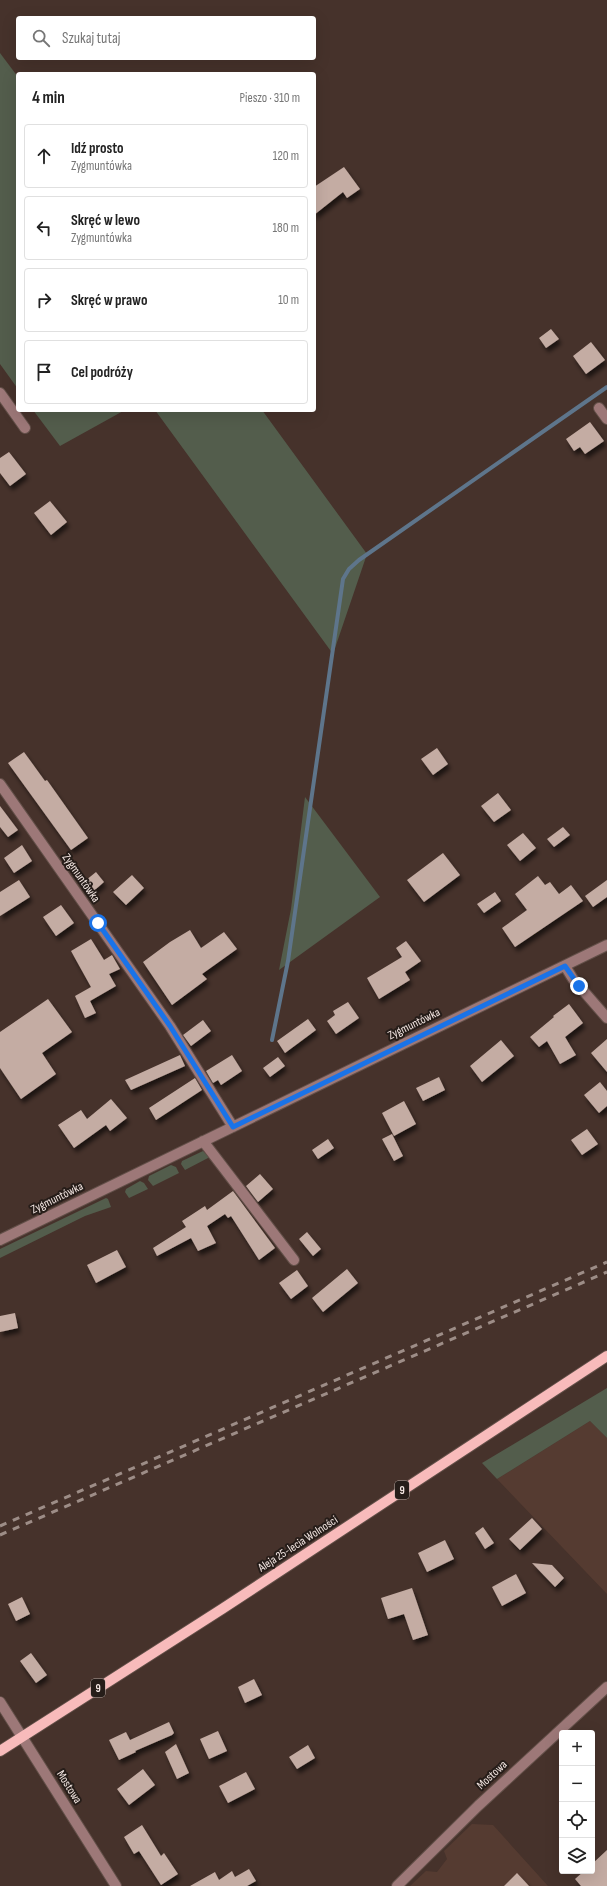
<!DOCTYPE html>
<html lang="pl">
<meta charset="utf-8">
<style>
:root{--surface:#fff;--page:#f2f2f2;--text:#222;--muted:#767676;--line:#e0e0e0}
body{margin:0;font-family:"Sofia Sans Condensed",sans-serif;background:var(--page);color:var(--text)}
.controls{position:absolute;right:12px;bottom:12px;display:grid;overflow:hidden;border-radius:4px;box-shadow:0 4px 16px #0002}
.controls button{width:36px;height:36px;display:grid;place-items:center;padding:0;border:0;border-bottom:1px solid var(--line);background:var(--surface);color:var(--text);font:20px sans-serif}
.stop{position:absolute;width:12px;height:12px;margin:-9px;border:3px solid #1a73e8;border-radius:50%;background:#fff}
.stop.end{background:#1a73e8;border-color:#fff;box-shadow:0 1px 4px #0008}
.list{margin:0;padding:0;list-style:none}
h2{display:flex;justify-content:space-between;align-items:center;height:52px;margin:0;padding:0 16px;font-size:17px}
h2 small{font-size:13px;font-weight:400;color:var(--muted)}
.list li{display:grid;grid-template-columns:26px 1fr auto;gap:12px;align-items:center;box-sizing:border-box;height:64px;margin:0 8px 8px;padding:0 8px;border:1px solid var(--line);border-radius:4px}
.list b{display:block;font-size:15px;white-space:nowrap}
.list p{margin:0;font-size:13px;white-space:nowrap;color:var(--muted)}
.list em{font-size:13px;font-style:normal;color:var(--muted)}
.icon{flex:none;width:22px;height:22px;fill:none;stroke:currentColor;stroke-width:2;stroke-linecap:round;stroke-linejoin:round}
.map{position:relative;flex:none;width:607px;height:1886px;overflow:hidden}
.search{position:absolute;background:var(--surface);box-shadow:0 4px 16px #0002;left:16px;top:16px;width:300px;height:44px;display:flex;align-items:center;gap:10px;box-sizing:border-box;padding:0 14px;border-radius:4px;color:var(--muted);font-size:15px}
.panel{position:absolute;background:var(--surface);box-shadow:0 4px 16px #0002;left:16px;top:72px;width:300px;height:340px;border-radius:4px}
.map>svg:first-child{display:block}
</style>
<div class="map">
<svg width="607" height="1886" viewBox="0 0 607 1886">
<defs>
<filter id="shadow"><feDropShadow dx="2.5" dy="4.5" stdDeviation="2" flood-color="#0009"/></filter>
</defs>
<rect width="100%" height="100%" fill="#46322b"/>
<path fill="#553b31" d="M590,1421L607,1438V1594L497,1479Z
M472,1824L493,1825L548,1886H410L426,1871L437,1872L447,1859L444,1851Z"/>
<path fill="#535d4c" d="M0,53L18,77V389L0,364Z
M33,410H125L60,446Z
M155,410H262L367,554L333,654Z
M305,797L380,897L279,970L291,909Z
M203,1151L209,1157L208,1158L185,1170L181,1164L182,1161Z
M171,1165L176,1167L179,1173L153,1186L148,1180L149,1176Z
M140,1181L144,1183L148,1189L129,1198L125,1192L126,1189Z
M106,1198L108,1199L111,1207L85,1216L0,1258V1249Z
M607,1388V1438L590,1421L497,1479L482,1463Z"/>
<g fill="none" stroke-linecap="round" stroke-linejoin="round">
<path stroke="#5e758b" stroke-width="4" d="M272,1040L288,961L343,579L349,569L359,560L607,387"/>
</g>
<path fill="#c4aca3" filter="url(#shadow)" d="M344,167L360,189L347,198L343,192L314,215V187Z
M551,329L559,339L546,348L539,338Z
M591,342L605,360L586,374L573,356Z
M590,422L604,441L585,454L580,447L574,451L566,439Z
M9,452L26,474L10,486L0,473V458Z
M50,501L67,522L51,535L34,513Z
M437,748L448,764L433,775L421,759Z
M24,752L45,781L47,780L88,838L71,850L8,763Z
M498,793L511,810L494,822L481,806Z
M0,806L18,830L8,837L0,827Z
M563,827L570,835L554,847L547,839Z
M523,833L536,848L520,861L507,845Z
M22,845L32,861L14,873L4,858Z
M443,853L460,875L424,902L407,880Z
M96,872L104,882L89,895L80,885Z
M132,875L144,888L126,905L113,892Z
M538,876L545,885L550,882L559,894L571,885L583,901L515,947L502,928L527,910L515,894Z
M19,880L30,897L0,916V892Z
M607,880V897L593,907L585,896Z
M495,892L501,901L484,913L477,904Z
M61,905L74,923L56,936L43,917Z
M190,930L201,948L224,932L237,949L202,974L207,979L172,1005L143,962L170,942Z
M91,939L104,960L112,955L120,969L109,974L116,986L90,1001L96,1013L85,1018L75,996L91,987L71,951Z
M406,941L421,961L405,972L410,980L379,999L367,978L402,957L396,948Z
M48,999L72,1032L42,1053L56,1074L21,1099L0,1068V1032Z
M348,1002L359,1018L336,1034L327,1021L335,1015L333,1011Z
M569,1004L583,1023L565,1037L576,1055L560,1064L547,1041L539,1047L530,1037L554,1017L553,1016Z
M308,1019L316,1030L285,1053L277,1041Z
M203,1020L211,1031L191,1046L183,1035Z
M607,1039V1072L591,1053Z
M501,1040L514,1056L482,1082L470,1066Z
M180,1055L185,1066L131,1090L125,1080Z
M232,1055L242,1071L221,1085L218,1080L213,1083L206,1071Z
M278,1057L285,1066L270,1077L263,1068Z
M439,1077L445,1090L423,1101L416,1088Z
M195,1078L202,1090L156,1120L149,1108Z
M600,1082L607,1091V1106L599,1113L584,1095Z
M111,1099L127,1118L110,1131L106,1125L74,1148L58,1125L81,1110L87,1119Z
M404,1101L416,1124L394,1136L382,1113Z
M587,1129L598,1144L582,1155L571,1140Z
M392,1134L403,1156L394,1161L382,1139Z
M328,1139L334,1148L318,1159L312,1150Z
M260,1174L273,1189L258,1202L246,1186Z
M233,1191L275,1248L259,1260L231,1216L228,1218L225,1214L207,1226L216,1243L198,1251L191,1238L157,1256L153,1248L186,1227L182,1221L205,1206L207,1210Z
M307,1232L321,1249L313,1256L299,1239Z
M117,1250L126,1267L96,1283L87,1265Z
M347,1269L358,1283L323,1312L312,1298Z
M297,1270L308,1286L291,1299L279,1283Z
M15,1313L18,1328L0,1332V1316Z
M532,1518L542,1529L520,1550L509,1539Z
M483,1527L494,1543L485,1549L475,1533Z
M445,1540L454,1559L427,1572L418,1553Z
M532,1563L552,1565L564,1578L555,1587Z
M516,1574L526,1593L502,1606L492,1587Z
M412,1588L428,1635L413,1640L404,1614L388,1619L381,1598Z
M22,1597L30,1614L16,1621L8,1604Z
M31,1653L47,1675L36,1683L20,1661Z
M254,1679L262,1695L245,1703L238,1687Z
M169,1722L174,1733L172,1735L135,1751L136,1752L119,1760L109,1740L126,1732L130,1740Z
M218,1731L227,1751L209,1759L200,1739Z
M176,1744L189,1773L177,1779L165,1752Z
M308,1745L315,1758L297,1769L289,1757Z
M143,1769L155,1785L129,1805L117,1789Z
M246,1772L255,1789L228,1803L219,1786Z
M142,1825L161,1856L164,1853L178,1874L161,1885L139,1851L134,1854L124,1837Z
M607,1850V1886H581L575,1879L584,1871H592V1864Z
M249,1869L256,1881L247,1886H190L215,1872L219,1880L232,1871L235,1877Z
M517,1873L529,1886H504Z"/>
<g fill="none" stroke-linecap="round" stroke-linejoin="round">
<g stroke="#624f48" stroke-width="12">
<path id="minor" d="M0,393L25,428
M599,408L607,419
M0,784L170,1026L233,1127
M565,966L573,979L607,1018
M203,1141L294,1260
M0,1240L607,945
M0,1702L116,1886
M397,1886L478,1806L607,1687"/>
</g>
<g stroke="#624f48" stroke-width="12">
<path id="major" d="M0,1751L222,1609L607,1356"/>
</g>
<use href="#minor" stroke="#9d7878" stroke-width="10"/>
<use href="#major" stroke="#f8bbbb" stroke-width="10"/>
<path stroke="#9d8d87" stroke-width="3" stroke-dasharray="7 7" stroke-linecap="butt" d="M0,1526L607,1262
M0,1535L607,1272"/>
</g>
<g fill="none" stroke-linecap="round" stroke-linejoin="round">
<path stroke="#1a73e8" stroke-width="5" d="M98,923L170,1026L233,1127L565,966L579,986"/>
</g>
<g text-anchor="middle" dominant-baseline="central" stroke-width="4" stroke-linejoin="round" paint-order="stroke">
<g fill="#261d19" stroke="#b6aaa6" stroke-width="1">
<rect x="395" y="1481" width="14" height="18" rx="3"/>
<rect x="91" y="1679" width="14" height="18" rx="3"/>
</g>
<g font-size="11" font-weight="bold" fill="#f4e7e3">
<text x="402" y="1490">9</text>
<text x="98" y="1688">9</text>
</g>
<g font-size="12" fill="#f4e7e3" stroke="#261d19">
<text transform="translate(81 878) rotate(55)">Zygmuntówka</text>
<text transform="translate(414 1024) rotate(-26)">Zygmuntówka</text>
<text transform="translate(57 1198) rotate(-26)">Zygmuntówka</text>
<text transform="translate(298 1544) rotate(-33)">Aleja 25-lecia Wolności</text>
<text transform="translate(492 1775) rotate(-43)">Mostowa</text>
<text transform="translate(69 1787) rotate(58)">Mostowa</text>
</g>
</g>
</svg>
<div class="controls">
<button>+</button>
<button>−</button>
<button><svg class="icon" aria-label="locate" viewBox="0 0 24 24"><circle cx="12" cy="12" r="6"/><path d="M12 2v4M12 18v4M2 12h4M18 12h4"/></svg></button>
<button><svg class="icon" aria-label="layers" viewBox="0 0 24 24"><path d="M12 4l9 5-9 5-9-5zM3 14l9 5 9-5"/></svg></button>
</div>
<div class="stop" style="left:98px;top:923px"></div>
<div class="stop end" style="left:579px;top:986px"></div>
<div class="search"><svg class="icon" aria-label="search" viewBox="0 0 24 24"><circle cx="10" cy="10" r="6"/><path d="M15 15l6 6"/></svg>Szukaj tutaj</div>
<section class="panel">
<h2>4 min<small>Pieszo · 310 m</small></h2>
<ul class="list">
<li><svg class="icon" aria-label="ahead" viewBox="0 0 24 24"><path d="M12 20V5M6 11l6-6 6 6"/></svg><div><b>Idź prosto</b><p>Zygmuntówka</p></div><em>120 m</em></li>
<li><svg class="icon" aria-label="left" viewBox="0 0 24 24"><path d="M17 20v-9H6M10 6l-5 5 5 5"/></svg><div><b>Skręć w lewo</b><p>Zygmuntówka</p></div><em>180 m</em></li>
<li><svg class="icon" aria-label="right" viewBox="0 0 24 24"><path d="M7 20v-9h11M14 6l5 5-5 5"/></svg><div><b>Skręć w prawo</b></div><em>10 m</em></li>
<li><svg class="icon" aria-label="arrive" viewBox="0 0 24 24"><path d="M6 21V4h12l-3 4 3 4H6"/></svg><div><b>Cel podróży</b></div></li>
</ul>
</section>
</div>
